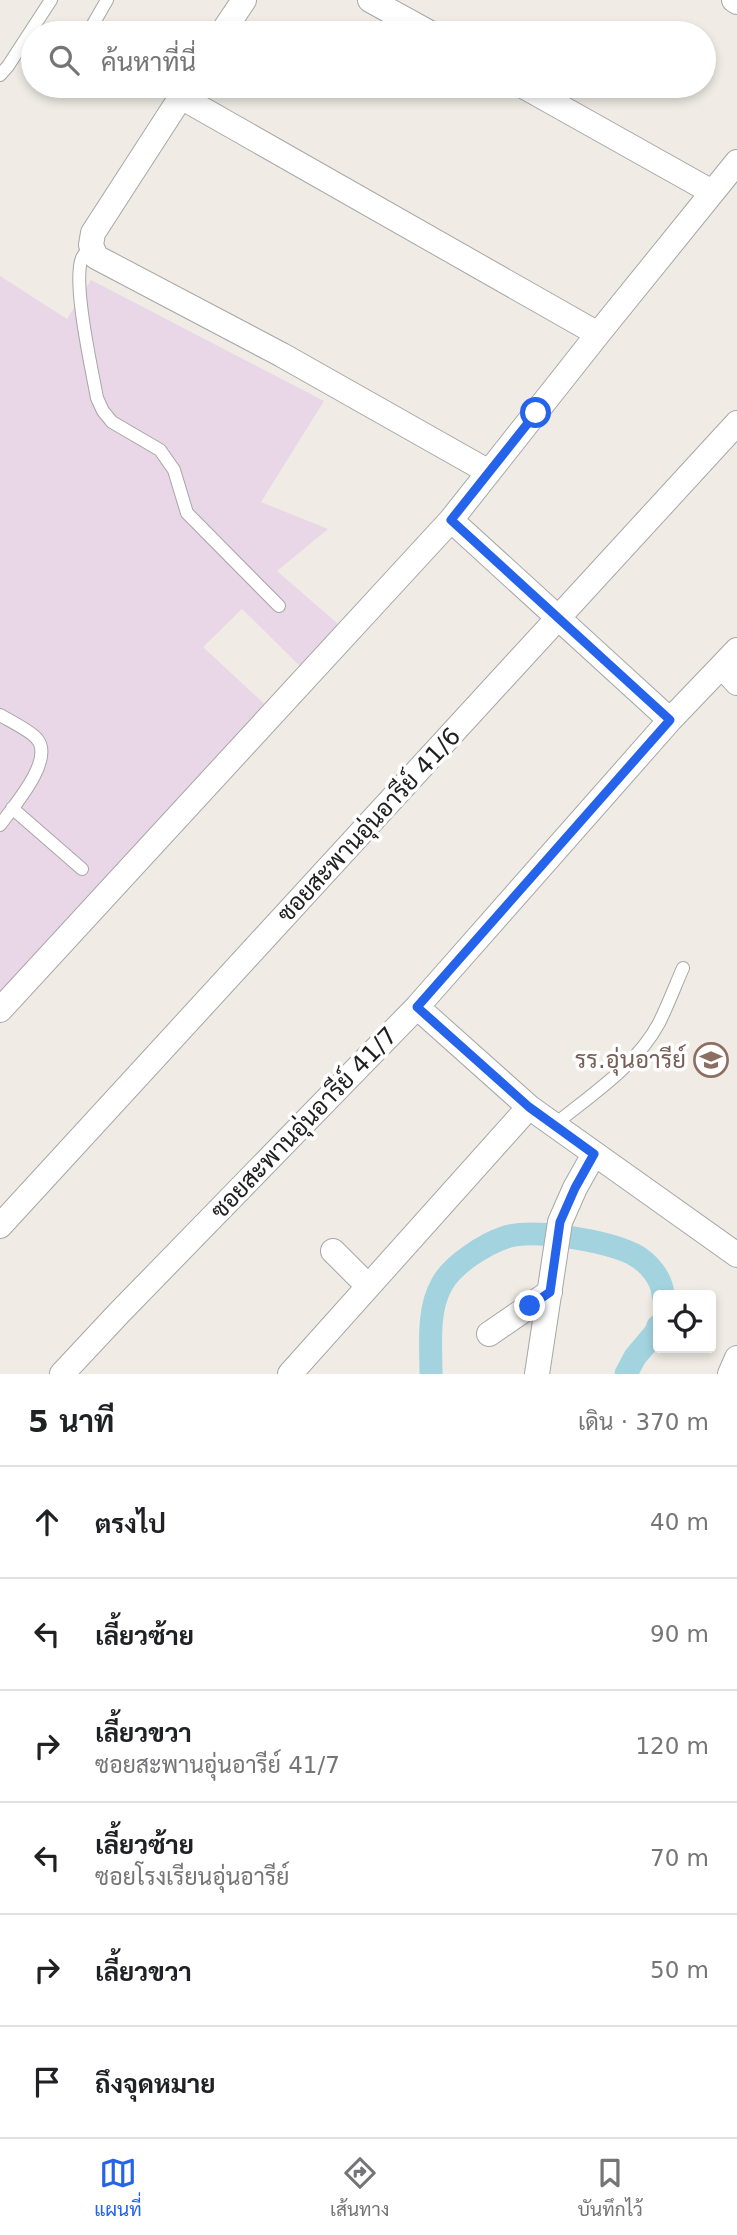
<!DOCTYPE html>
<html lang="th">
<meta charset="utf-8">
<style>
:root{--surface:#fff;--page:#f2f2f2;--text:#202124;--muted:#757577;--line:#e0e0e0;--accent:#2563eb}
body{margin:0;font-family:"DejaVu Sans",Sarabun,sans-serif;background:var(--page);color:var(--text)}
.controls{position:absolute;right:21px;bottom:21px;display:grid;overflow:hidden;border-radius:7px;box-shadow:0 4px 10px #0003}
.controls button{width:63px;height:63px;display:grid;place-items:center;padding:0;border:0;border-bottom:2px solid var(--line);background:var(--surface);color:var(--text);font:35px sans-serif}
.stop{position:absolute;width:21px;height:21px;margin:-16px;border:5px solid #2563eb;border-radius:50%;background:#fff}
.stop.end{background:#2563eb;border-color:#fff;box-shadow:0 2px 7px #0008}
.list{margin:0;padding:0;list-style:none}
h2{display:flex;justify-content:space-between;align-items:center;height:91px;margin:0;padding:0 28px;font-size:30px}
h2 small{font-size:23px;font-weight:400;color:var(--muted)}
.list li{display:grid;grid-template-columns:46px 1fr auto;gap:21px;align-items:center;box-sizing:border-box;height:112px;padding:0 28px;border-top:2px solid var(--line)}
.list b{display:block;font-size:26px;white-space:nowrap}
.list p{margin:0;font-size:23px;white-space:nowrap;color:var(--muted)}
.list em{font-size:23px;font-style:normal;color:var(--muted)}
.icon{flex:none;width:38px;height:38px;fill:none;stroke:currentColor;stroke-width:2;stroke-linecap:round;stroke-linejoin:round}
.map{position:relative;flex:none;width:737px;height:1374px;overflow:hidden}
.search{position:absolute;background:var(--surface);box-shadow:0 4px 10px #0003;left:21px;right:21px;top:21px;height:77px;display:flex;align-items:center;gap:18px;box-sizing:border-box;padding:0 24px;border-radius:38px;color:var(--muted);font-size:26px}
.sheet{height:763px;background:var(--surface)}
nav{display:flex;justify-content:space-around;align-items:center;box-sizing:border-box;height:98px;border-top:2px solid var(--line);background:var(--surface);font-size:19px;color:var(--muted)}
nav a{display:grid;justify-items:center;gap:4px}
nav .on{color:var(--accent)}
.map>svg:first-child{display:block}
</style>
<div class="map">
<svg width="737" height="1374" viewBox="0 0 737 1374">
<rect width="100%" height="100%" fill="#f0ece5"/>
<path fill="#e9d6e6" d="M0,276L67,319L91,280L324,401L261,502L328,529L277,571L345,630L304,670L242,609L203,647L272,711L0,1006Z"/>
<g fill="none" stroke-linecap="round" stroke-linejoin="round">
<path stroke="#a3d3df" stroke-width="23" d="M431,1374C431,1345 427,1310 442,1284C453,1264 485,1244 506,1237C534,1228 606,1241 633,1254C648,1262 662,1278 663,1295
M626,1374L635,1357L656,1332L658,1326"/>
<g stroke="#a6a6a6" stroke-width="14">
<path id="service" d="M88,33L107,0
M0,75L8,66L51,0
M91,245C88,249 84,254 82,258C72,282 92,370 97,398L103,411L112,422L160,450L174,470L187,513L279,606
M0,715C10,721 31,731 37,739C55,760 13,807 0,825
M12,808L82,869
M554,1125C591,1095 636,1066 659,1023C668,1005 675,986 683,968"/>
</g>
<g stroke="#a6a6a6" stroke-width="26">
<path id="minor" d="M370,0L430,33
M734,0L737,2
M222,33L244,0
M188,86L93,233L91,245L96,257L282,355L489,472
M523,86L712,192
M181,97L598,334
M451,520L670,720
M722,666L737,683
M417,1007L529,1107L737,1255
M0,1010L451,520L598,334L737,162
M0,1226L737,423
M333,1251L368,1286
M489,1334L550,1292
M62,1374L119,1313L417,1007L670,720L737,650
M290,1374L529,1107
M537,1374L560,1222L575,1188L594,1154
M730,1374L737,1358"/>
</g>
<use href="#service" stroke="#fff" stroke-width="12"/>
<use href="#minor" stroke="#fff" stroke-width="24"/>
</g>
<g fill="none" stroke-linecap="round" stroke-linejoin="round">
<path stroke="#2563eb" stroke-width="9" d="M530,1306L550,1292L560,1222L575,1188L594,1154L529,1107L417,1007L670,720L451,520L536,413"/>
</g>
<defs>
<g id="school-ring" transform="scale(1.75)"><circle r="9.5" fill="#fff" stroke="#8d6e63" stroke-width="1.5"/><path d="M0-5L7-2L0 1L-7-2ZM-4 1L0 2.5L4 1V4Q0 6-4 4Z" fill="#8d6e63"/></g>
</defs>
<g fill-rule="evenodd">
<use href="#school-ring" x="711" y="1060"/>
</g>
<g text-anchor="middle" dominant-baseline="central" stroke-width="7" stroke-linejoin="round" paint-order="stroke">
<g font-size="24" fill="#1f1f1f" stroke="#fff">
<text transform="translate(369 825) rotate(-47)">ซอยสะพานอุ่นอารีย์ 41/6</text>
<text transform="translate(304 1123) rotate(-46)">ซอยสะพานอุ่นอารีย์ 41/7</text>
</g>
<g font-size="24" fill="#785e54" stroke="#fff" text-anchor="end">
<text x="686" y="1060">รร.อุ่นอารีย์</text>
</g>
</g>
</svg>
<div class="controls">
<button><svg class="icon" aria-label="locate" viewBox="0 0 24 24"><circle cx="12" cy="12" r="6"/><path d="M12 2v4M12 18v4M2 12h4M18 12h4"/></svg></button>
</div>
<div class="stop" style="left:536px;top:413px"></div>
<div class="stop end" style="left:530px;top:1306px"></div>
<div class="search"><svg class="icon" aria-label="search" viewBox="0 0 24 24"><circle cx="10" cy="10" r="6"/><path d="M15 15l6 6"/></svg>ค้นหาที่นี่</div>
</div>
<section class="sheet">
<h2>5 นาที<small>เดิน · 370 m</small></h2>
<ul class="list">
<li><svg class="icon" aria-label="ahead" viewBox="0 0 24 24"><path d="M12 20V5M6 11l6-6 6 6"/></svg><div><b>ตรงไป</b></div><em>40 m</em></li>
<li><svg class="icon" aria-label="left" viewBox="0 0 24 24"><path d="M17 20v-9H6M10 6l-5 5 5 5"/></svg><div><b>เลี้ยวซ้าย</b></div><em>90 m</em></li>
<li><svg class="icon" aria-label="right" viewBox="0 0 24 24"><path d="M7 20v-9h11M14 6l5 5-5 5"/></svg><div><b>เลี้ยวขวา</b><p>ซอยสะพานอุ่นอารีย์ 41/7</p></div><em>120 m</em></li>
<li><svg class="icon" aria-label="left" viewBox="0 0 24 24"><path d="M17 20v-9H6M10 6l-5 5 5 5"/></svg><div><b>เลี้ยวซ้าย</b><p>ซอยโรงเรียนอุ่นอารีย์</p></div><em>70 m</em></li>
<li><svg class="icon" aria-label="right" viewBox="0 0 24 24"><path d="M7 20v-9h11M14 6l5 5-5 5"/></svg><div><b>เลี้ยวขวา</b></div><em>50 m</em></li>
<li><svg class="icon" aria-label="arrive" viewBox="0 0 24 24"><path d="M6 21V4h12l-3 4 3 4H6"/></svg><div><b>ถึงจุดหมาย</b></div></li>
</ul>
</section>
<nav>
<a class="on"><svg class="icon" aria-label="map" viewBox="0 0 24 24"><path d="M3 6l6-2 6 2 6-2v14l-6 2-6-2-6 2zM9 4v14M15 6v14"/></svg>แผนที่</a>
<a><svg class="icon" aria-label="directions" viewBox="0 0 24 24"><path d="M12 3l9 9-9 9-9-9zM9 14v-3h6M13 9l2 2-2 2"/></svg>เส้นทาง</a>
<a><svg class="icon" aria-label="saved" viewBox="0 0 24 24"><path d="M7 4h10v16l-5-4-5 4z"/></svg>บันทึกไว้</a>
</nav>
